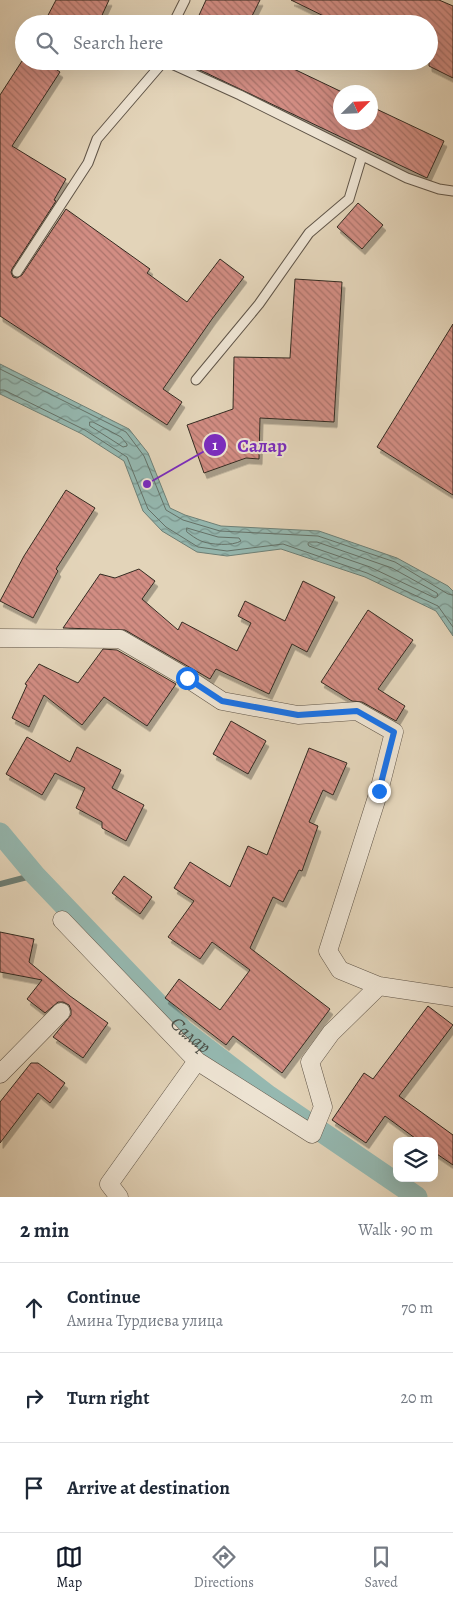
<!DOCTYPE html>
<meta charset="utf-8">
<style>
:root{--surface:#fff;--page:#f2f2f3;--text:#1f2937;--muted:#747a83;--line:#e0e1e3;--accent:#111827}
body{margin:0;font-family:Alegreya,serif;background:var(--page);color:var(--text)}
.controls{position:absolute;right:15px;bottom:15px;display:grid;overflow:hidden;border-radius:10px;box-shadow:0 5px 20px #0002}
.controls button{width:45px;height:45px;display:grid;place-items:center;padding:0;border:0;border-bottom:1px solid var(--line);background:var(--surface);color:var(--text);font:25px sans-serif}
.compass{position:absolute;left:333px;top:85px;width:45px;height:45px;border-radius:50%;background:var(--surface);box-shadow:0 5px 20px #0002;rotate:66deg}
.stop{position:absolute;width:15px;height:15px;margin:-11px;border:4px solid #1a73e8;border-radius:50%;background:#fff}
.stop.end{background:#1a73e8;border-color:#fff;box-shadow:0 1px 5px #0008}
.list{margin:0;padding:0;list-style:none}
h2{display:flex;justify-content:space-between;align-items:center;height:65px;margin:0;padding:0 20px;font-size:21px}
h2 small{font-size:16px;font-weight:400;color:var(--muted)}
.list li{display:grid;grid-template-columns:32px 1fr auto;gap:15px;align-items:center;box-sizing:border-box;height:90px;padding:0 20px;border-top:1px solid var(--line)}
.list b{display:block;font-size:19px;white-space:nowrap}
.list p{margin:0;font-size:16px;white-space:nowrap;color:var(--muted)}
.list em{font-size:16px;font-style:normal;color:var(--muted)}
.icon{flex:none;width:28px;height:28px;fill:none;stroke:currentColor;stroke-width:2;stroke-linecap:round;stroke-linejoin:round}
.map{position:relative;flex:none;width:453px;height:1197px;overflow:hidden}
.search{position:absolute;background:var(--surface);box-shadow:0 5px 20px #0002;left:15px;right:15px;top:15px;height:55px;display:flex;align-items:center;gap:12px;box-sizing:border-box;padding:0 18px;border-radius:28px;color:var(--muted);font-size:19px}
.sheet{height:335px;background:var(--surface)}
nav{display:flex;justify-content:space-around;align-items:center;box-sizing:border-box;height:70px;border-top:1px solid var(--line);background:var(--surface);font-size:14px;color:var(--muted)}
nav a{display:grid;justify-items:center;gap:2px}
nav .on{color:var(--accent)}
.map>svg:first-child{display:block}
</style>
<div class="map">
<svg width="453" height="1197" viewBox="0 0 453 1197">
<defs>
<pattern id="water-waves" width="16" height="10" patternUnits="userSpaceOnUse" patternTransform="scale(1.25)"><rect width="16" height="10" fill="#95b8b0"/><path d="M0 5q4-4 8 0t8 0" fill="none" stroke="#7a968f"/></pattern>
<pattern id="building-back-hatch" width="6" height="6" patternUnits="userSpaceOnUse" patternTransform="scale(1.25)"><rect width="6" height="6" fill="#d28d83"/><path d="M-1 5l2 2M0 0l6 6M5-1l2 2" fill="none" stroke="#ab736b"/></pattern>
<filter id="shadow"><feDropShadow dx="3" dy="5.5" stdDeviation="0" flood-color="#0004"/></filter>
</defs>
<rect width="100%" height="100%" fill="#e3d4b9"/>
<filter id="stains"><feTurbulence type="fractalNoise" baseFrequency=".004" numOctaves="4"/><feColorMatrix values="0 0 0 0 .2 0 0 0 0 .09 0 0 0 0 .02 0 0 0 .5 -.17"/></filter>
<radialGradient id="worn" r=".72"><stop offset=".6" stop-color="#630" stop-opacity="0"/><stop offset="1" stop-color="#630" stop-opacity=".3"/></radialGradient>
<path fill="url(#water-waves)" stroke="#6e8077" d="M0,364L129,429L148,453L170,508L185,515L221,526L319,531L397,558L448,586L453,591V636L436,611L365,577L281,549L227,556L197,552L162,531L143,511L124,461L82,434L0,394Z"/>
<g fill="none" stroke-linecap="round" stroke-linejoin="round">
<path stroke="#647269" stroke-width="1" d="M0,369L126,432L144,456L166,510L183,520L220,531L318,536L395,562L448,594L453,595
M0,390H4L85,430L127,457L148,509L166,527L198,547L227,551L283,544L367,573L438,606L453,627
M90,422H93L121,437L127,444V446L123,447L90,426Z
M187,528L218,537L239,538L241,541C233,546 210,545 201,541C196,539 191,535 187,532Z
M310,542H317L392,568L437,593L438,596L435,598L370,567L309,546L308,544Z"/>
<path stroke="#6e8077" stroke-width="6" d="M0,884L35,875"/>
<path stroke="#95b8b0" stroke-width="21" id="s1" d="M0,833L35,875L183,1030L269,1096L417,1197"/>
</g>
<path fill="url(#building-back-hatch)" stroke="#342b22" filter="url(#shadow)" d="M56,0H109L98,24H55L46,19Z
M206,0H260L248,24H195Z
M291,0H439L453,6V78L429,66V24H340Z
M22,61H44L60,72L12,146L66,179L54,200L56,201L12,269L11,272L13,277L17,278L22,275L66,209L150,269L147,273L187,302L220,259L244,277L212,319L163,389L182,402L167,425L0,316V95Z
M181,61H277L342,92H340V122H370V106L444,141L427,178Z
M358,203L383,225L362,249L337,227Z
M295,279L342,282L334,422L260,418L259,459L246,458L204,473L187,425L233,409L234,357L290,358Z
M453,324V495L377,447Z
M66,490L95,508L56,569L58,571L33,618L0,601L24,556Z
M139,569L155,581L142,599L178,630L182,622L237,651L251,623L238,616L245,601L285,621L303,581L335,597L307,652L292,644L269,694L216,669L210,679L125,630L63,628L100,574L115,578Z
M368,610L413,640L378,689L405,706L396,721L362,702L352,701L321,682Z
M103,649L117,650L176,684L147,726L104,697L82,725L44,695L29,727L12,718L27,685L25,684L39,664L78,683Z
M231,721L266,741L248,774L213,754Z
M27,737L70,762L77,747L121,770L112,788L144,805L126,841L102,828V822L76,808L85,788L55,773L42,795L6,774Z
M309,748L347,763L333,795L323,790L309,822L318,826L302,871L299,870L283,902L273,897L250,948L330,1009L282,1073L233,1036L226,1045L165,998L179,979L220,1010L250,970L212,942L200,959L168,937L194,901L174,888L190,862L230,887L248,846L267,855Z
M124,876L152,897L140,914L112,893Z
M0,932L34,939L29,962L70,996L108,1023L83,1058L53,1037L71,1015V1010L69,1005L63,1002H58L45,1013L27,999L42,980L0,972Z
M428,1006L453,1025L399,1096L453,1135V1165L434,1152V1141H419L385,1116L366,1143L332,1120L364,1073L373,1079Z
M31,1063H38L65,1083L50,1103L38,1093L0,1143V1102Z"/>
<g fill="none" stroke-linecap="round" stroke-linejoin="round">
<g stroke="#605548" stroke-width="11">
<path id="service" d="M173,24L185,0
M165,61L240,95L407,178L439,189L453,191
M17,272L88,163L97,139L164,61
M196,380L259,304L309,233L349,199L362,156"/>
</g>
<g stroke="#605548" stroke-width="19">
<path id="minor" d="M0,638L120,639L187,678L222,701L298,715L357,711L394,732L379,791L328,951L340,970L379,986L453,997
M62,920L197,1061L312,1134L323,1107L310,1062L331,1033L379,986
M0,1074L61,1012
M119,1197L109,1184L197,1061"/>
</g>
<use href="#service" stroke="#ede3d2" stroke-width="9"/>
<use href="#minor" stroke="#ede3d2" stroke-width="18"/>
</g>
<g fill="none" stroke-linecap="round" stroke-linejoin="round">
<path stroke="#1a73e8" stroke-width="6" d="M187,678L222,701L298,715L357,711L394,732L379,791"/>
</g>
<g text-anchor="middle" dominant-baseline="central" stroke-width="4" stroke-linejoin="round" paint-order="stroke">
<g font-size="19" font-style="italic" fill="#4c4e46" stroke="#ede3d2">
<text stroke="none"><textPath href="#s1" startOffset="278">Салар</textPath></text>
</g>
</g>
<path fill="none" stroke="#7b2cbf" stroke-width="2" d="M147 484L215 445"/>
<g fill="#7b2cbf" stroke="#ede3d2" stroke-width="2">
<circle cx="147" cy="484" r="5"/>
<circle cx="215" cy="445" r="12"/>
</g>
<g font-size="15" text-anchor="middle" font-weight="bold" fill="#fff">
<text x="215" y="450">1</text>
</g>
<g font-size="19" text-anchor="middle" font-weight="bold" fill="#7b2cbf" stroke="#ede3d2" stroke-width="4" stroke-linejoin="round" paint-order="stroke">
<text x="262" y="452">Салар</text>
</g>
<rect width="100%" height="100%" filter="url(#stains)"/>
<rect width="100%" height="100%" fill="url(#worn)"/>
</svg>
<div class="controls">
<button><svg class="icon" aria-label="layers" viewBox="0 0 24 24"><path d="M12 4l9 5-9 5-9-5zM3 14l9 5 9-5"/></svg></button>
</div>
<svg class="compass" viewBox="-18 -18 36 36"><path d="M0-13l5 13h-10z" fill="#e53935"/><path d="M0 13l5-13h-10z" fill="#747a83"/></svg>
<div class="stop" style="left:187px;top:678px"></div>
<div class="stop end" style="left:379px;top:791px"></div>
<div class="search"><svg class="icon" aria-label="search" viewBox="0 0 24 24"><circle cx="10" cy="10" r="6"/><path d="M15 15l6 6"/></svg>Search here</div>
</div>
<section class="sheet">
<h2>2 min<small>Walk · 90 m</small></h2>
<ul class="list">
<li><svg class="icon" aria-label="ahead" viewBox="0 0 24 24"><path d="M12 20V5M6 11l6-6 6 6"/></svg><div><b>Continue</b><p>Амина Турдиева улица</p></div><em>70 m</em></li>
<li><svg class="icon" aria-label="right" viewBox="0 0 24 24"><path d="M7 20v-9h11M14 6l5 5-5 5"/></svg><div><b>Turn right</b></div><em>20 m</em></li>
<li><svg class="icon" aria-label="arrive" viewBox="0 0 24 24"><path d="M6 21V4h12l-3 4 3 4H6"/></svg><div><b>Arrive at destination</b></div></li>
</ul>
</section>
<nav>
<a class="on"><svg class="icon" aria-label="map" viewBox="0 0 24 24"><path d="M3 6l6-2 6 2 6-2v14l-6 2-6-2-6 2zM9 4v14M15 6v14"/></svg>Map</a>
<a><svg class="icon" aria-label="directions" viewBox="0 0 24 24"><path d="M12 3l9 9-9 9-9-9zM9 14v-3h6M13 9l2 2-2 2"/></svg>Directions</a>
<a><svg class="icon" aria-label="saved" viewBox="0 0 24 24"><path d="M7 4h10v16l-5-4-5 4z"/></svg>Saved</a>
</nav>
